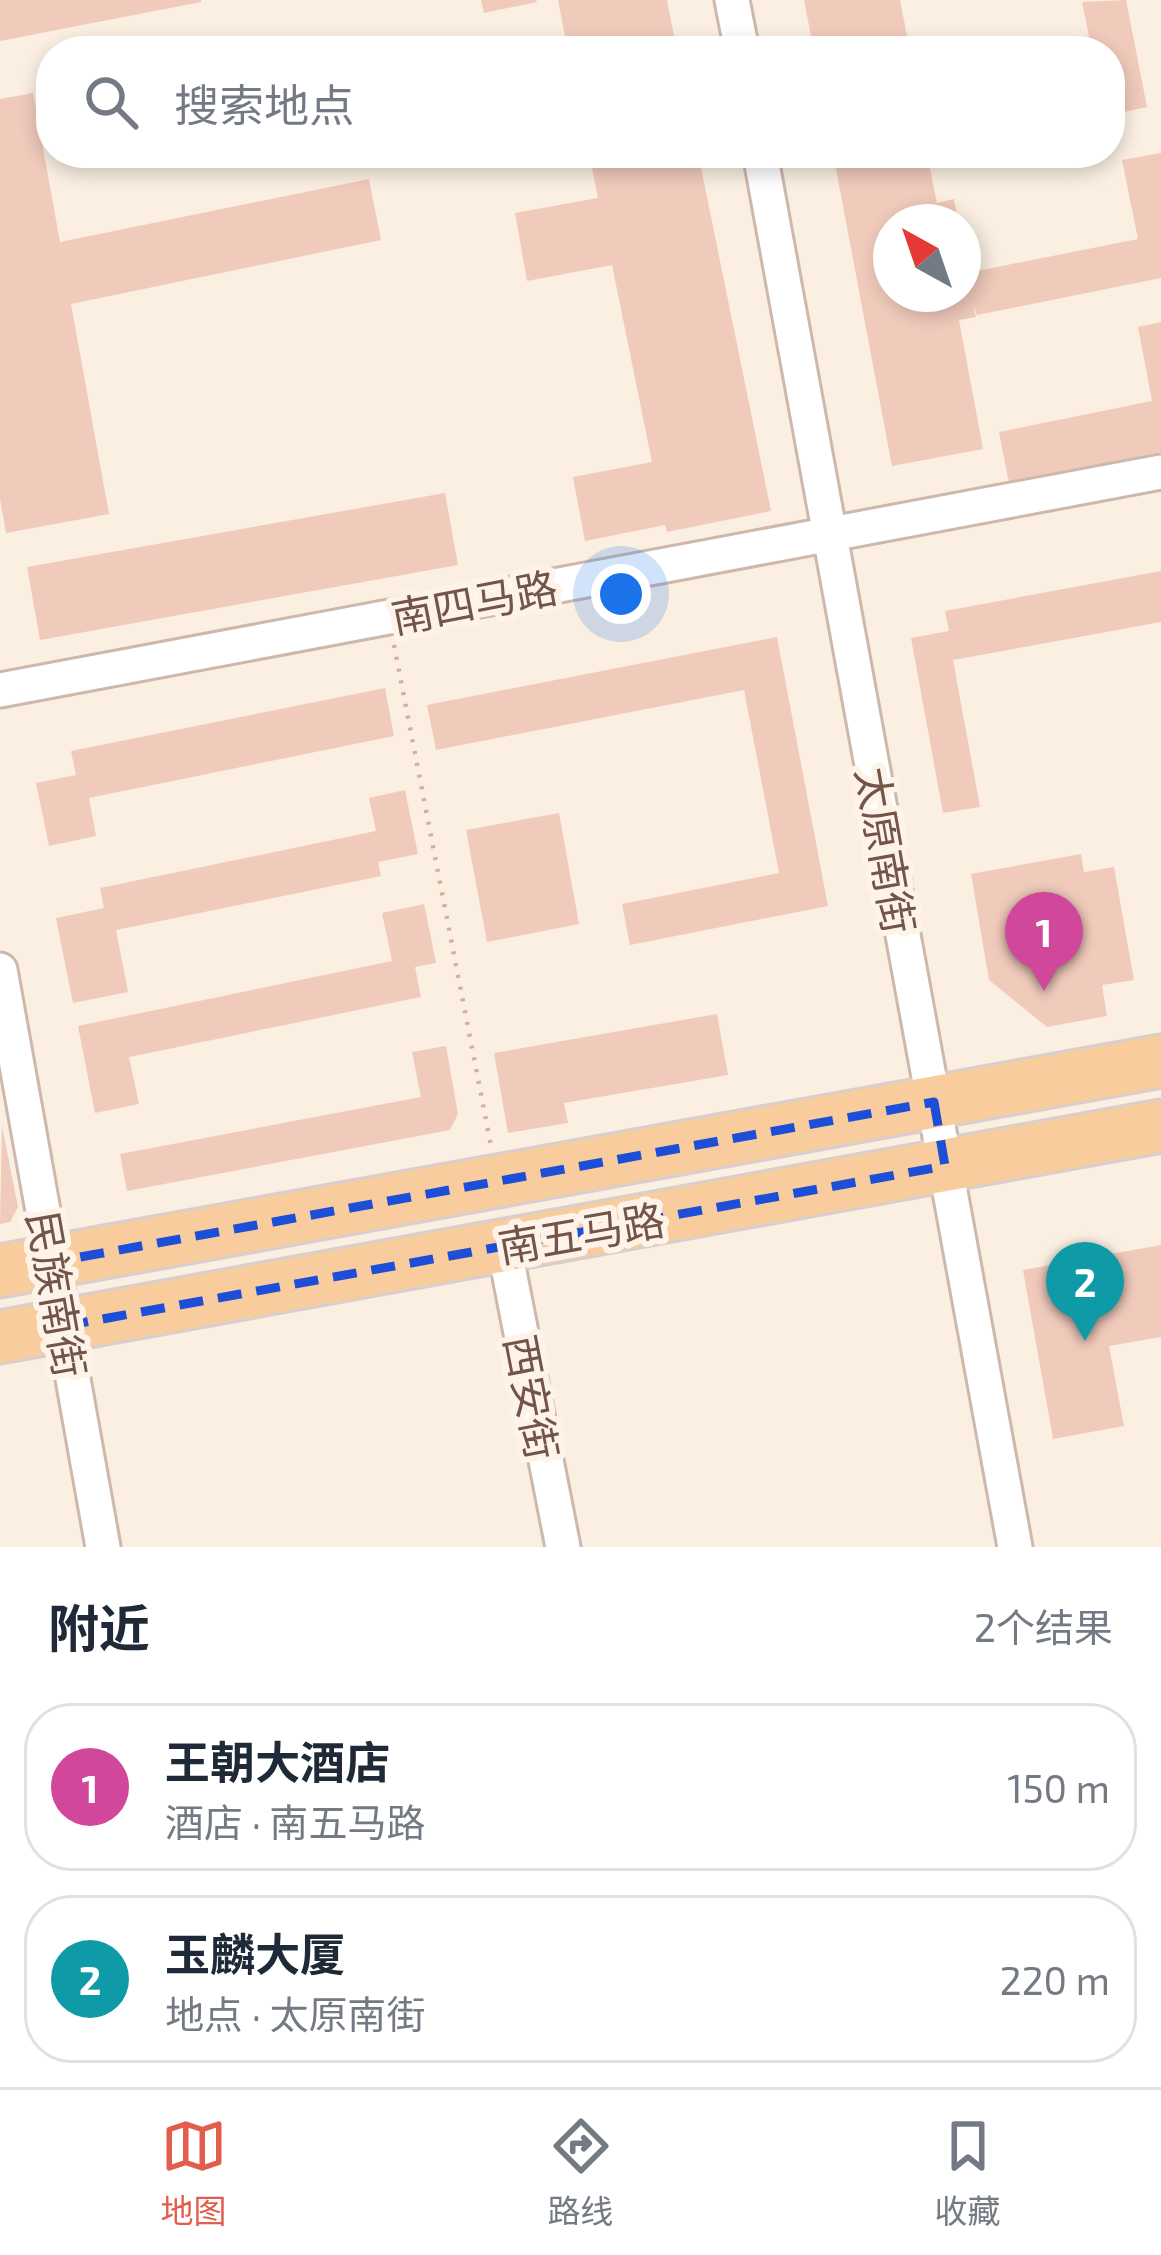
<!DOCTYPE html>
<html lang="zh">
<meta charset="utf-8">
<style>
:root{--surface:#fff;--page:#f2f2f3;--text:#1f2937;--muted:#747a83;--line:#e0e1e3;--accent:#e25d4b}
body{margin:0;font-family:"Exo 2","Noto Sans SC",sans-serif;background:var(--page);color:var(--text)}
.compass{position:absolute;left:873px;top:204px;width:108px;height:108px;border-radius:50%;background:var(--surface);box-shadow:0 6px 18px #0003;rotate:320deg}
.you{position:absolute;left:621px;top:594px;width:42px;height:42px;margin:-30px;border:9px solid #fff;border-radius:50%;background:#1a73e8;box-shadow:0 0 0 18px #1a73e833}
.badge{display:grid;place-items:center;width:78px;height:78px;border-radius:50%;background:var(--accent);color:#fff;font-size:39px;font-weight:700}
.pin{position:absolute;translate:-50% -99px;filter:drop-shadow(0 3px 6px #0008)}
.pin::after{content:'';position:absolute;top:63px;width:42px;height:36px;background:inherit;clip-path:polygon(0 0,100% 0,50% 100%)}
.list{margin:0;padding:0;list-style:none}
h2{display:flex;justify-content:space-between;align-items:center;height:156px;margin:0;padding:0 48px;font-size:51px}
h2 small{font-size:39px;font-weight:400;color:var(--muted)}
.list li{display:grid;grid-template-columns:78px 1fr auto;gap:36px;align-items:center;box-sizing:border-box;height:168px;margin:0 24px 24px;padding:0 24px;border:3px solid var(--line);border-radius:48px}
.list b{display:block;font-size:45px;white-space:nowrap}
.list p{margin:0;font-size:39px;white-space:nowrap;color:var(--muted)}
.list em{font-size:39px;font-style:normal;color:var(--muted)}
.icon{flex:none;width:66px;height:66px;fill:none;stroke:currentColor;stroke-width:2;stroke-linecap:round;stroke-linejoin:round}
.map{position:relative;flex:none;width:1161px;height:1547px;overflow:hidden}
.search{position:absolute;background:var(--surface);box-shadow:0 6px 18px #0003;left:36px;right:36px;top:36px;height:132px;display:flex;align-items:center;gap:30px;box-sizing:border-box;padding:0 42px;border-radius:48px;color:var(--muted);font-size:45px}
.sheet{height:540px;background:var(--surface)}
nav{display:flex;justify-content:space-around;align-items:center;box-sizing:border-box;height:168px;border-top:3px solid var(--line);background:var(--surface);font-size:33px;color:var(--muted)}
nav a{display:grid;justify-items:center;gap:6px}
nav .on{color:var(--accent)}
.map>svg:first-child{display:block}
</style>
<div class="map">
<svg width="1161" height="1547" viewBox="0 0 1161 1547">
<rect width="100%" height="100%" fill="#fbefe2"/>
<path fill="#f0cabb" d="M0,0H201V2L0,41Z
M481,0H536L537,2L484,13Z
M558,0H667L677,51H568Z
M804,0H900L910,51H814Z
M1126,0L1147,107L1110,115V51H1092L1082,2Z
M33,93L60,242L369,179L381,240L71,304L109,514L6,533L0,499V99Z
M589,153H698L771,511L667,532L665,525L585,541L573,477L652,462L612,265L527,281L515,213L598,198Z
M833,153H927L937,203L954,199L958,222H891V294H963V261L967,273L1138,239L1122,160L1161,153V278L977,315L973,304L976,317L959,320L983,449L892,466Z
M1161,322V452L1009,483L999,432L1152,401L1138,327Z
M445,493L458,565L40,640L27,567Z
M1161,571V622L953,660L980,807L943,813L911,638L949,631L945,611Z
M777,637L828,906L630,945L622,904L779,873L744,690L436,750L427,705Z
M385,688L394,736L89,798L96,836L49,846L36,783L76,775L71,751Z
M405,790L418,854L378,862L381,876L116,930L128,992L73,1003L56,918L104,908L100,888L376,831L369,798Z
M559,813L579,924L487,942L466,830Z
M1081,854L1084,872L1114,867L1134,980L1102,985L1107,1016L1047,1027L989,980L971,874Z
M424,904L436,963L415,967L421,997L129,1057L139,1104L95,1113L78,1026L392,961L382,913Z
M717,1014L728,1075L564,1103L568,1123L508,1133L494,1053Z
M446,1046L458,1114L450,1130L127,1191L120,1154L421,1097L412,1052Z
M2,1126L18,1207L10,1222L0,1224Z
M1161,1245V1337L1109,1346L1124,1426L1053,1439L1023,1270Z"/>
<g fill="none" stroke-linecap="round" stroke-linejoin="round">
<g stroke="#ceb8ac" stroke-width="39">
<path id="street" d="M732,0L742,51
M760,153L1015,1547
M0,690L1161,472
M0,970L103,1547
M504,1246L563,1547"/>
</g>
<g stroke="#d8cfcc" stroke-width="57">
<path id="primary" d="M0,1271L1161,1061
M0,1337L1161,1126"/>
</g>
<path stroke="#d4ae9e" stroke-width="4.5" stroke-dasharray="3 9" stroke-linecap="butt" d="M394,645L491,1146"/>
<use href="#street" stroke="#fff" stroke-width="33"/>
<use href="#primary" stroke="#f8cc9c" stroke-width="51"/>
</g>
<path fill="none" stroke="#1d4ed8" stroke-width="9" stroke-dasharray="24 15" stroke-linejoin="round" d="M934,1102L945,1166L64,1326L53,1262Z"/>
<g text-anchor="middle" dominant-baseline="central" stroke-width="12" stroke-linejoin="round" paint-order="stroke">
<g font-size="42" fill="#725449" stroke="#fef3e8">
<text transform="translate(474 601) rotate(-11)">南四马路</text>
<text transform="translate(887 850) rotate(80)">太原南街</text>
<text transform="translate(581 1232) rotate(-10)">南五马路</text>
<text transform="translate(58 1294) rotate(80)">民族南街</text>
<text transform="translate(533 1397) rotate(79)">西安街</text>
</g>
</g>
</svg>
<svg class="compass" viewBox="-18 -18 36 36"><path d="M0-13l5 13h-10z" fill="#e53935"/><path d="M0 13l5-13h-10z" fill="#747a83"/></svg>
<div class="you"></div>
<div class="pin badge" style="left:1044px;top:991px;background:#d1479c">1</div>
<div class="pin badge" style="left:1085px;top:1341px;background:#0f9aa8">2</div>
<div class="search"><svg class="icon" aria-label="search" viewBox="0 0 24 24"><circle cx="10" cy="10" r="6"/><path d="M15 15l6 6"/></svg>搜索地点</div>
</div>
<section class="sheet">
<h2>附近<small>2个结果</small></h2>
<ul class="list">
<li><span class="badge" style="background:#d1479c">1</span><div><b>王朝大酒店</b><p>酒店 · 南五马路</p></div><em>150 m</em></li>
<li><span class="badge" style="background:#0f9aa8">2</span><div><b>玉麟大厦</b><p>地点 · 太原南街</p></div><em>220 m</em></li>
</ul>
</section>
<nav>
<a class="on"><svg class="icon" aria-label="map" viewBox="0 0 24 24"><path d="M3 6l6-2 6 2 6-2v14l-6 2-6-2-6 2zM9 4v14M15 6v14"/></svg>地图</a>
<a><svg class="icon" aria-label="directions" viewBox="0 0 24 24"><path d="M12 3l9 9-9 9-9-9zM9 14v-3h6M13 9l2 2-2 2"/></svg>路线</a>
<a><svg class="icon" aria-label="saved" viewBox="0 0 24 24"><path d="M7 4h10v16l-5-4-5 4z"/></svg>收藏</a>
</nav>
